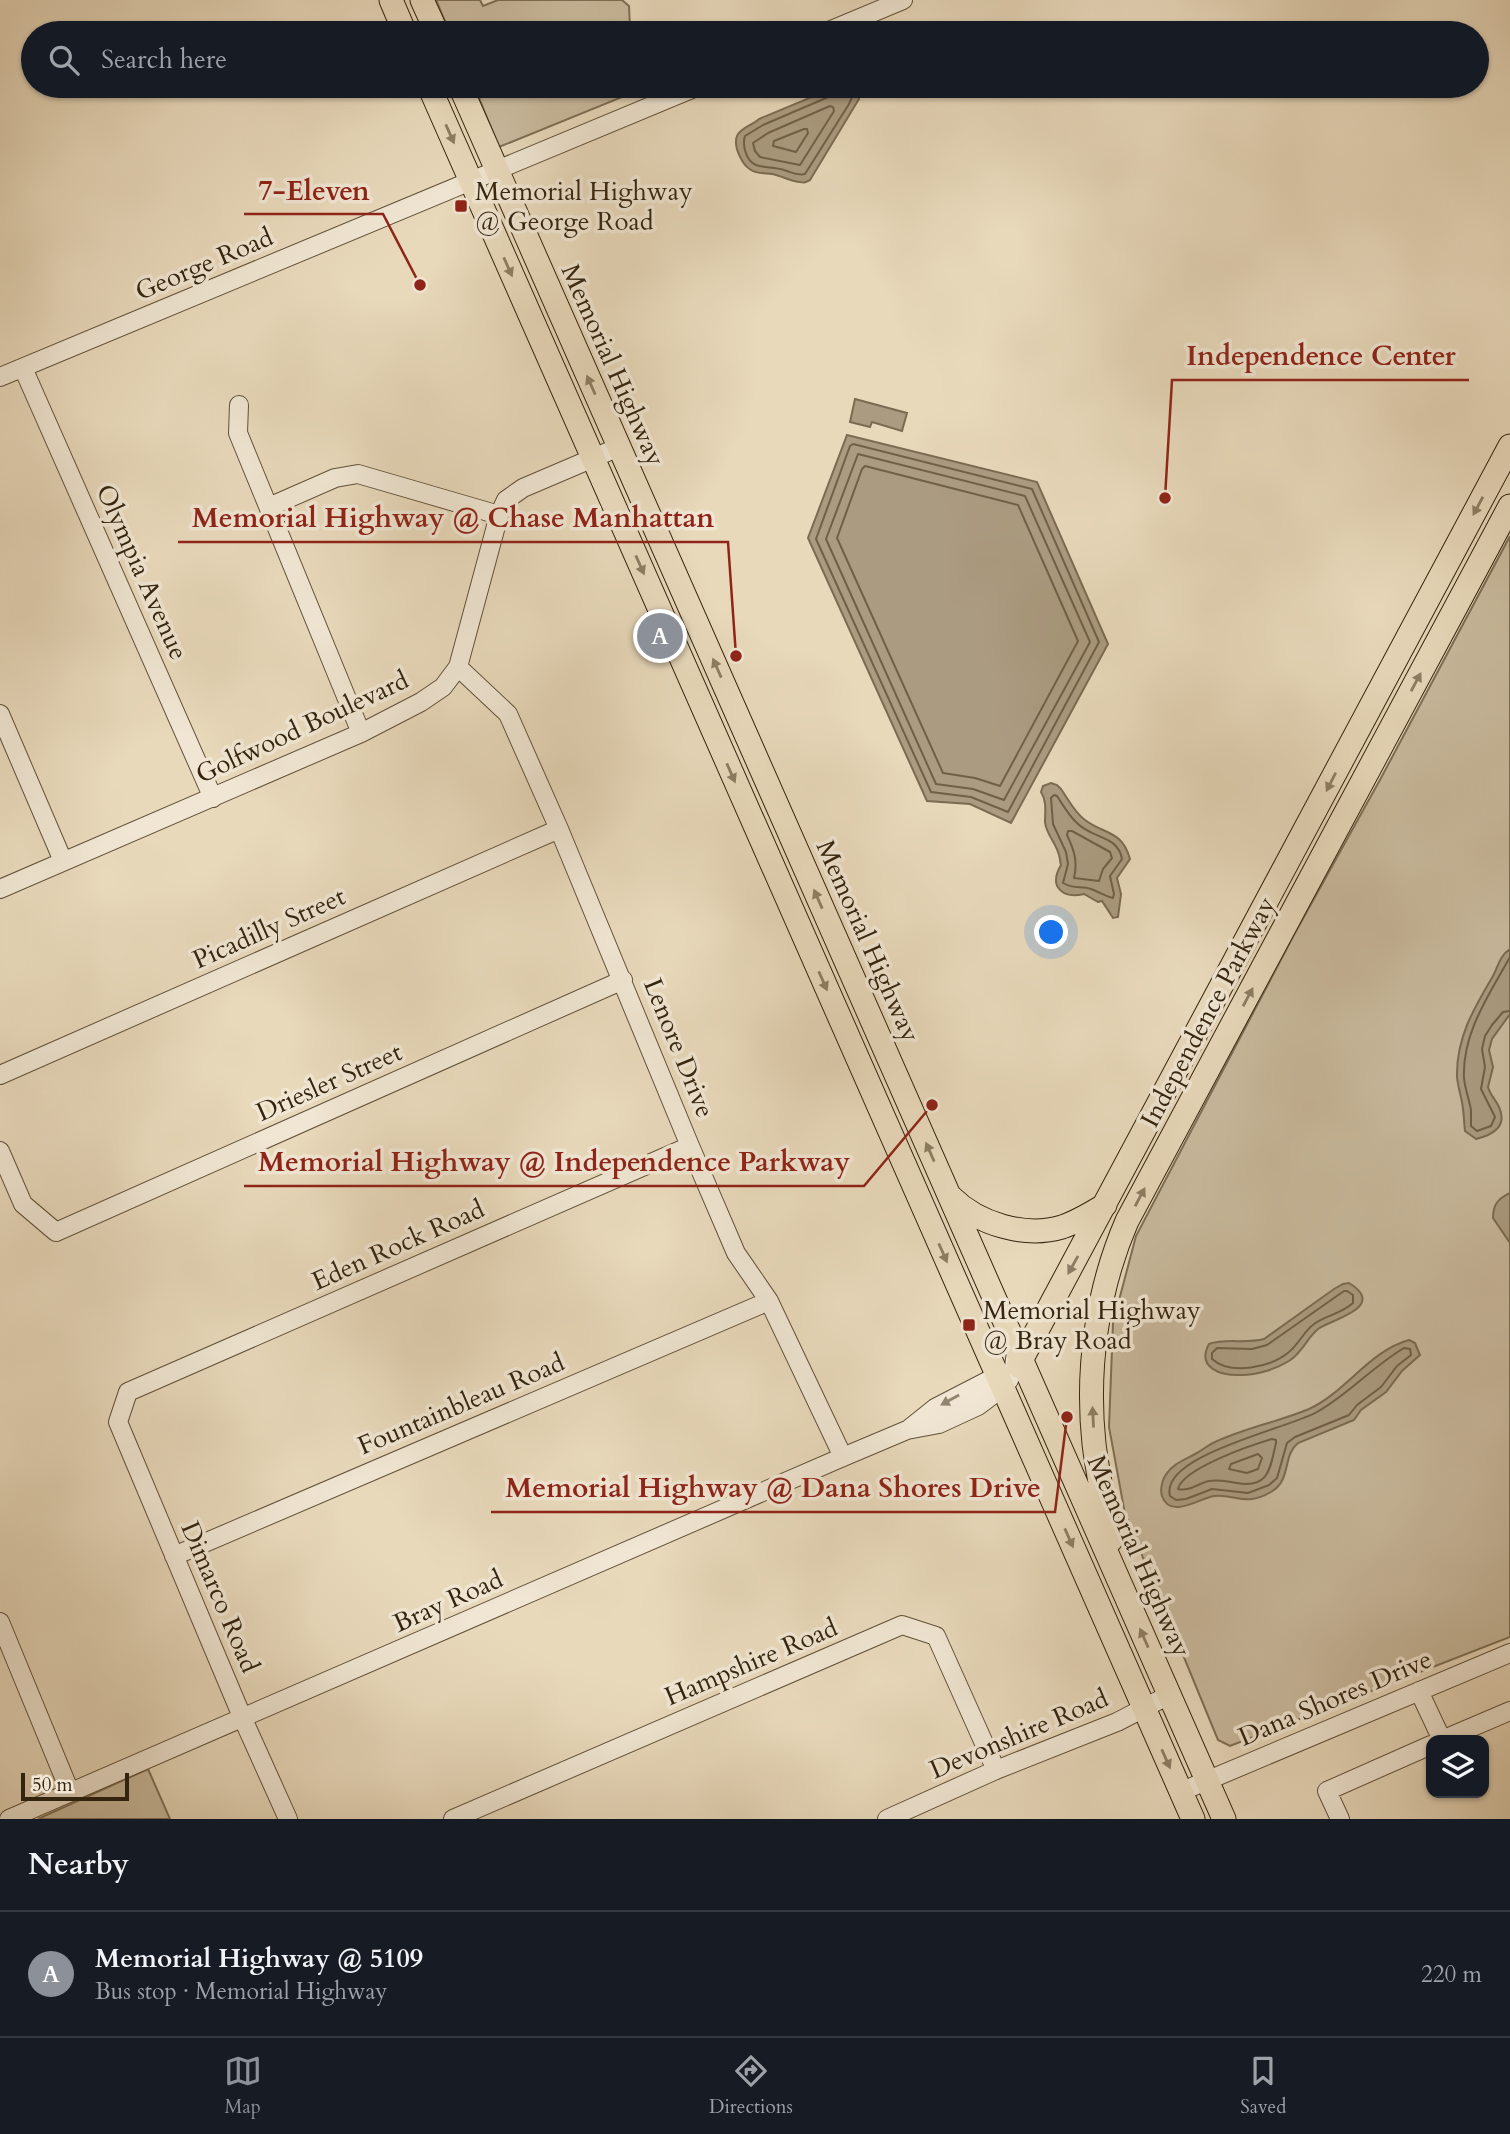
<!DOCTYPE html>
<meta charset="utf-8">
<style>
:root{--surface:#171b24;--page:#242831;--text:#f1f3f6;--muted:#9ea1a6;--line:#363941;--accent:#8c9099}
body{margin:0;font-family:Cardo,serif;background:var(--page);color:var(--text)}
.controls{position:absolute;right:21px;bottom:21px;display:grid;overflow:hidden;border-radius:14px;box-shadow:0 2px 5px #0004}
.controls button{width:63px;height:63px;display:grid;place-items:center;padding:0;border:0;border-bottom:2px solid var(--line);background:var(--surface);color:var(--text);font:35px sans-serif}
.scale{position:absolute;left:21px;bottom:18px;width:108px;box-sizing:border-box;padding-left:7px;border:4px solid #34240e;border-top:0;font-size:19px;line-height:24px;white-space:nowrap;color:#34240e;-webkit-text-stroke:5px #f0e6d3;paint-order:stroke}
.you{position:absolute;left:1052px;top:933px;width:24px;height:24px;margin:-18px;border:5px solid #fff;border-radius:50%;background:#1a73e8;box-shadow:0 0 0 10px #1a73e833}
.badge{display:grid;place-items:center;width:46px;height:46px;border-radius:50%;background:var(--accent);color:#fff;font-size:23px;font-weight:700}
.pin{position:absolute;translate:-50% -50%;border:4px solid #fff;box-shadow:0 2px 7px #0006}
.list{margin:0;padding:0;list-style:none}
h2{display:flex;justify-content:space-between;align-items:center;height:91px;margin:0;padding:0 28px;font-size:30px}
h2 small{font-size:23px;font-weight:400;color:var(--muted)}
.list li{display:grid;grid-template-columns:46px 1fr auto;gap:21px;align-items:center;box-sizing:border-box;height:126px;padding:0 28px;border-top:2px solid var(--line)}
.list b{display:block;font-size:26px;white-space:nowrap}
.list p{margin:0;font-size:23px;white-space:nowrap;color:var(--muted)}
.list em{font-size:23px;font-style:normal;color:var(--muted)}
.icon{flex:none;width:38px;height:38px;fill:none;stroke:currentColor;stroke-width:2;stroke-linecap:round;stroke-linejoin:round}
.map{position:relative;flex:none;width:1510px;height:1819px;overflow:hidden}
.search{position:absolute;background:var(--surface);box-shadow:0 2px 5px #0004;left:21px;right:21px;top:21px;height:77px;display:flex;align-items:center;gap:18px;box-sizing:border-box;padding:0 24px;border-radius:38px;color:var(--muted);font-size:26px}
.sheet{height:217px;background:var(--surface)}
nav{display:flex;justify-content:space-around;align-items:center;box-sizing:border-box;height:98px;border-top:2px solid var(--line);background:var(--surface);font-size:19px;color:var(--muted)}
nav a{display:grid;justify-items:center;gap:4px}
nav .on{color:var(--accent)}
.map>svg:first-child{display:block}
</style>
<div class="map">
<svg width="1510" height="1819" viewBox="0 0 1510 1819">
<rect width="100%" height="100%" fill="#e8d9bb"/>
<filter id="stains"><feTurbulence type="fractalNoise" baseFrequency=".00286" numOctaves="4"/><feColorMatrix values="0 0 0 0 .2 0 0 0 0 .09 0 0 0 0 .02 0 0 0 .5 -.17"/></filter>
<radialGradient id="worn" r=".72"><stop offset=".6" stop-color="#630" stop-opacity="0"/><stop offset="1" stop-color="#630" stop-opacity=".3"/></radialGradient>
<path fill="#c9ba9e" stroke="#7e6f56" stroke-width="2" d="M436,0H480L483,6L498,0H622L629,6L630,27L628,33H450Z
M474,86H636L637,91L499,147Z
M1510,536V1637L1230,1746L1218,1740L1125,1514L1109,1427L1113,1323L1136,1236L1295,933L1381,778Z
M148,1769L170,1819H38Z"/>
<path fill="#ab9b80" stroke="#7b6b52" stroke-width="2" d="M838,86H858L860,90L859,99L810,180C804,183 805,183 799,182C790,181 782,176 772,174C766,173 757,174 751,170C742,165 733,146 737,136C740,128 753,125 759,119Z
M855,399L907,413L902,431L872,422L870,427L850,422Z
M847,435L1037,482L1108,644L1011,823L970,804L927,801L808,538Z
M1051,783L1057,785L1061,789C1068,799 1075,813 1085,820C1105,835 1122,830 1130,859L1117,878L1121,894L1118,917L1113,918L1102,901L1098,902L1084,894C1063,899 1048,887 1061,865C1060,862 1060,858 1059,855C1056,843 1046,834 1045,822C1045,813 1047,801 1041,792L1043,786Z
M1510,949V1014L1492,1039L1489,1050L1493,1067L1488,1087C1490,1095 1496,1100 1499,1107C1508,1127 1492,1135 1476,1139L1465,1131C1464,1123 1464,1116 1463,1109C1462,1098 1458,1088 1457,1077C1456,1038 1474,1008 1493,976C1498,967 1500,955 1510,949Z
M1510,1193V1243L1493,1218C1493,1204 1498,1199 1510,1193Z
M1349,1283C1388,1307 1332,1319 1318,1329C1307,1338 1302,1353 1289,1361C1276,1369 1257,1375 1242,1375C1221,1376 1196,1368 1209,1344C1225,1338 1245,1344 1264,1339L1334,1289L1343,1284Z
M1409,1340L1415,1343L1420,1355L1402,1371L1386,1392L1361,1410L1354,1420L1298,1443C1282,1456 1292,1480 1271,1492C1245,1507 1237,1494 1214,1496C1200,1498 1170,1520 1162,1496C1160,1490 1162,1481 1165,1476C1172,1464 1184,1460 1195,1454C1201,1451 1207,1446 1213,1443C1244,1428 1278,1422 1309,1409C1346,1392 1369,1351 1409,1340Z"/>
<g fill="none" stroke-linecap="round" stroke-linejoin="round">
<path stroke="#706047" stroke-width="2" d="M838,86L837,91L833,95L763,125L745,136C742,145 746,161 756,165C764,168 775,167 784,170C791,172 797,176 805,174L849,104L852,97V86
M830,106L833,107L834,111L800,165L760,157L755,151L753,143L768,133Z
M804,129H807L808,133L796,152L773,146L774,141Z
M853,444L1032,489L1099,642L1008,812L971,797L931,792L816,539L850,446Z
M858,454L1025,496L1090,642L1004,800L973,789L936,784L826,539Z
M865,466L1018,505L1078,641L1000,786L975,778L943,773L837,538L862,469Z
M1054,795L1057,796C1063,805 1069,816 1077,823C1092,839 1118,835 1122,859L1110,876L1114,894L1113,898C1105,896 1099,892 1091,889C1082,885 1075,890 1063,883L1068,864L1066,852L1053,824L1051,798Z
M1068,831H1072L1110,852L1112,858L1103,869L1099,881L1074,878C1078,861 1074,850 1067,835Z
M1510,957C1489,995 1462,1033 1464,1078C1465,1089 1469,1099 1471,1110C1471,1115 1471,1121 1471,1126L1477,1131L1491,1126L1495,1117L1481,1089L1485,1067L1482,1049L1485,1036L1492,1025L1503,1012L1510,1011
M1344,1291H1347L1353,1295V1303C1341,1314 1326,1315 1314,1324C1304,1331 1299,1344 1289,1352C1271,1367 1231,1376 1212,1359V1353L1217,1348L1252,1349L1267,1345Z
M1404,1348L1410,1349L1411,1355L1397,1366L1381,1387L1357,1405L1349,1415L1295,1437L1287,1443L1277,1478L1269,1485L1248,1493L1212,1489L1186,1499L1176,1500L1170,1496C1159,1455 1290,1428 1317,1412C1349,1394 1372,1367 1404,1348Z
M1272,1439L1276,1440V1443C1270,1467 1270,1489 1237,1483C1228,1482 1219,1479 1209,1481C1199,1483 1189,1492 1178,1489C1183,1468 1252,1445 1272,1439Z
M1258,1454L1262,1458L1258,1469L1247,1473L1229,1469L1231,1464Z"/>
<g stroke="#615139" stroke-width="20">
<path id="minor" d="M824,33L903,0
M23,368L213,798
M0,377L699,86
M239,405L238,433L361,733
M269,507L335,478L358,474L499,515
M458,667L508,714L559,829L690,1146L736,1253L769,1301L843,1457
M0,714L63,861
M0,889L361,733L421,702L443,687L458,667L499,515L506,500L523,488L619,447
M0,1075L559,829
M0,1151L23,1204L56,1232L623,980
M910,1428L935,1408L997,1376
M174,1556L769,1301
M0,1622L70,1792
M1419,1691L1442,1740
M1442,1740L1510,1711
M1180,1792L1510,1653
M9,1819L843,1457L907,1430L939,1424L978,1406L1002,1388L1009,1380L1014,1367L1016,1352
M288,1819L243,1719L118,1422L128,1392L690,1146
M453,1819L902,1625L936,1636L996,1770
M887,1819L996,1770L1117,1722L1169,1695
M1340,1819L1327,1791L1431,1745"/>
</g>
<g stroke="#34240e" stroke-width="25">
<path id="major" d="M391,0L405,33
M422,0L437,33
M429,86L1193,1819
M460,86L1224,1819
M951,1197C978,1224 1025,1238 1062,1227C1077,1222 1092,1213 1105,1205
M1018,1366L1510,446
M1111,1540C1105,1508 1098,1476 1094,1444C1086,1369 1097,1290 1127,1221L1510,506"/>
</g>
<use href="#minor" stroke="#f0e6d3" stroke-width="18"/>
<use href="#major" stroke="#e8d9bb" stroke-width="23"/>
</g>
<defs><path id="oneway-solid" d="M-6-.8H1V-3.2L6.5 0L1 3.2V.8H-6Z" transform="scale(1.75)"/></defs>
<g fill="#8e7e64">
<use href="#oneway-solid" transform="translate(450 134) rotate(66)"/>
<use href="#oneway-solid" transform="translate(508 267) rotate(66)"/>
<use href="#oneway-solid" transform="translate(591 385) rotate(-114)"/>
<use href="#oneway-solid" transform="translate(1478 506) rotate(118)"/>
<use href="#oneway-solid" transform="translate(640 565) rotate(66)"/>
<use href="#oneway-solid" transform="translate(717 668) rotate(-114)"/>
<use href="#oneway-solid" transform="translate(1416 682) rotate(-62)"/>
<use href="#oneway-solid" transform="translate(731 773) rotate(66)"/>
<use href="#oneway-solid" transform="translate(1331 782) rotate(117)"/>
<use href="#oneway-solid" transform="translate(818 899) rotate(-114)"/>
<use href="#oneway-solid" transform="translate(823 981) rotate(66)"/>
<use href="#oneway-solid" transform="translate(1248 997) rotate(-62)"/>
<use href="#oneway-solid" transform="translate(930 1152) rotate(-114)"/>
<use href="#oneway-solid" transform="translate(1140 1197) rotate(-62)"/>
<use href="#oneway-solid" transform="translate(943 1253) rotate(66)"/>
<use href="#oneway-solid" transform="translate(1073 1265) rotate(119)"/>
<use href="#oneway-solid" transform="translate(1093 1417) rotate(-93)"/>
<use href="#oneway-solid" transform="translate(1069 1538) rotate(66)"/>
<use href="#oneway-solid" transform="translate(1144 1638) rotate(-114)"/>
<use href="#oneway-solid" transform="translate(1166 1759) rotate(66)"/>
</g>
<use fill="#928570" href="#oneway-solid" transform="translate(950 1400) rotate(151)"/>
<g fill="#8f2418" stroke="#f0e6d3" stroke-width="2.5">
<rect x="454" y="199" width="14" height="14" rx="3.5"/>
<rect x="962" y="1318" width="14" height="14" rx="3.5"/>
</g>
<g text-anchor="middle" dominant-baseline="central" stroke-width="7" stroke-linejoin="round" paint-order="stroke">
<g font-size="26" fill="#34240e" stroke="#f0e6d3" text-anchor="start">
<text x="475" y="191">Memorial Highway<tspan x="475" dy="30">@ George Road</tspan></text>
<text x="983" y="1310">Memorial Highway<tspan x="983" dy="30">@ Bray Road</tspan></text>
</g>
<g font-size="26" fill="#34240e" stroke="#f0e6d3">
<text transform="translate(204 264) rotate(-23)">George Road</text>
<text transform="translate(613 365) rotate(66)">Memorial Highway</text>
<text transform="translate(142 572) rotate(66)">Olympia Avenue</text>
<text transform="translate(302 727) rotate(-25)">Golfwood Boulevard</text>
<text transform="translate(269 928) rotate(-24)">Picadilly Street</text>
<text transform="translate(868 941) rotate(66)">Memorial Highway</text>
<text transform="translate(1208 1012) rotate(-62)">Independence Parkway</text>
<text transform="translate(679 1048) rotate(68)">Lenore Drive</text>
<text transform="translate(329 1082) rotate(-24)">Driesler Street</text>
<text transform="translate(398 1245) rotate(-24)">Eden Rock Road</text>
<text transform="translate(461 1404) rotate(-23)">Fountainbleau Road</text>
<text transform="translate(1139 1556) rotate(66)">Memorial Highway</text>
<text transform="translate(220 1597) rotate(67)">Dimarco Road</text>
<text transform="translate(448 1601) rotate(-24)">Bray Road</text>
<text transform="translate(751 1662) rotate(-23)">Hampshire Road</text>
<text transform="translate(1335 1698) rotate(-23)">Dana Shores Drive</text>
<text transform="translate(1019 1734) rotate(-23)">Devonshire Road</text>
</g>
</g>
<path fill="none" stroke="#8f2418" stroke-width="2.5" d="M420 285L383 214H244M1165 498L1172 380H1469M736 656L728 542H178M932 1105L864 1186H244M1067 1417L1055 1512H491"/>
<g fill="#8f2418" stroke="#f0e6d3" stroke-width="2.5">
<circle cx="420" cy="285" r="7"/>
<circle cx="1165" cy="498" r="7"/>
<circle cx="736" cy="656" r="7"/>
<circle cx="932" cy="1105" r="7"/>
<circle cx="1067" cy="1417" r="7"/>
</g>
<g font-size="28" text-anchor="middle" font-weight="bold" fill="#8f2418" stroke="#f0e6d3" stroke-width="7" stroke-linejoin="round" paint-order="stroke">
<text x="314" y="200">7-Eleven</text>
<text x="1321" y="365">Independence Center</text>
<text x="453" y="527">Memorial Highway @ Chase Manhattan</text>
<text x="554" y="1171">Memorial Highway @ Independence Parkway</text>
<text x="773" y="1497">Memorial Highway @ Dana Shores Drive</text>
</g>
<rect width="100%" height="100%" filter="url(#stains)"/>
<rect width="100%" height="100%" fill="url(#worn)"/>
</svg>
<div class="controls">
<button><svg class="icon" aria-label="layers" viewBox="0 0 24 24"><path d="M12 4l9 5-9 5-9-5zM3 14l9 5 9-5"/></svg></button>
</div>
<div class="scale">50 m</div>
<div class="you"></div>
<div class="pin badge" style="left:660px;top:636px">A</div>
<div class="search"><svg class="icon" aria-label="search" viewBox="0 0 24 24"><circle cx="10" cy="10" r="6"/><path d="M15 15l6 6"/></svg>Search here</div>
</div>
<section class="sheet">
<h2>Nearby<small></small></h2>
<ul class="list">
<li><span class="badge">A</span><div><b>Memorial Highway @ 5109</b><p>Bus stop · Memorial Highway</p></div><em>220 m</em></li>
</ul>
</section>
<nav>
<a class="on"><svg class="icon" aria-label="map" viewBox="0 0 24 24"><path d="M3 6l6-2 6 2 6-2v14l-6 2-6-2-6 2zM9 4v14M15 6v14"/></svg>Map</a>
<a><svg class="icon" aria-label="directions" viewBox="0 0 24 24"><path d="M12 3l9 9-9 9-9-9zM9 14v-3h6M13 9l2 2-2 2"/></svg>Directions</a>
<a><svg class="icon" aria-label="saved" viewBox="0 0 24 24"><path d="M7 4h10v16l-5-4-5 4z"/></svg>Saved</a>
</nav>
